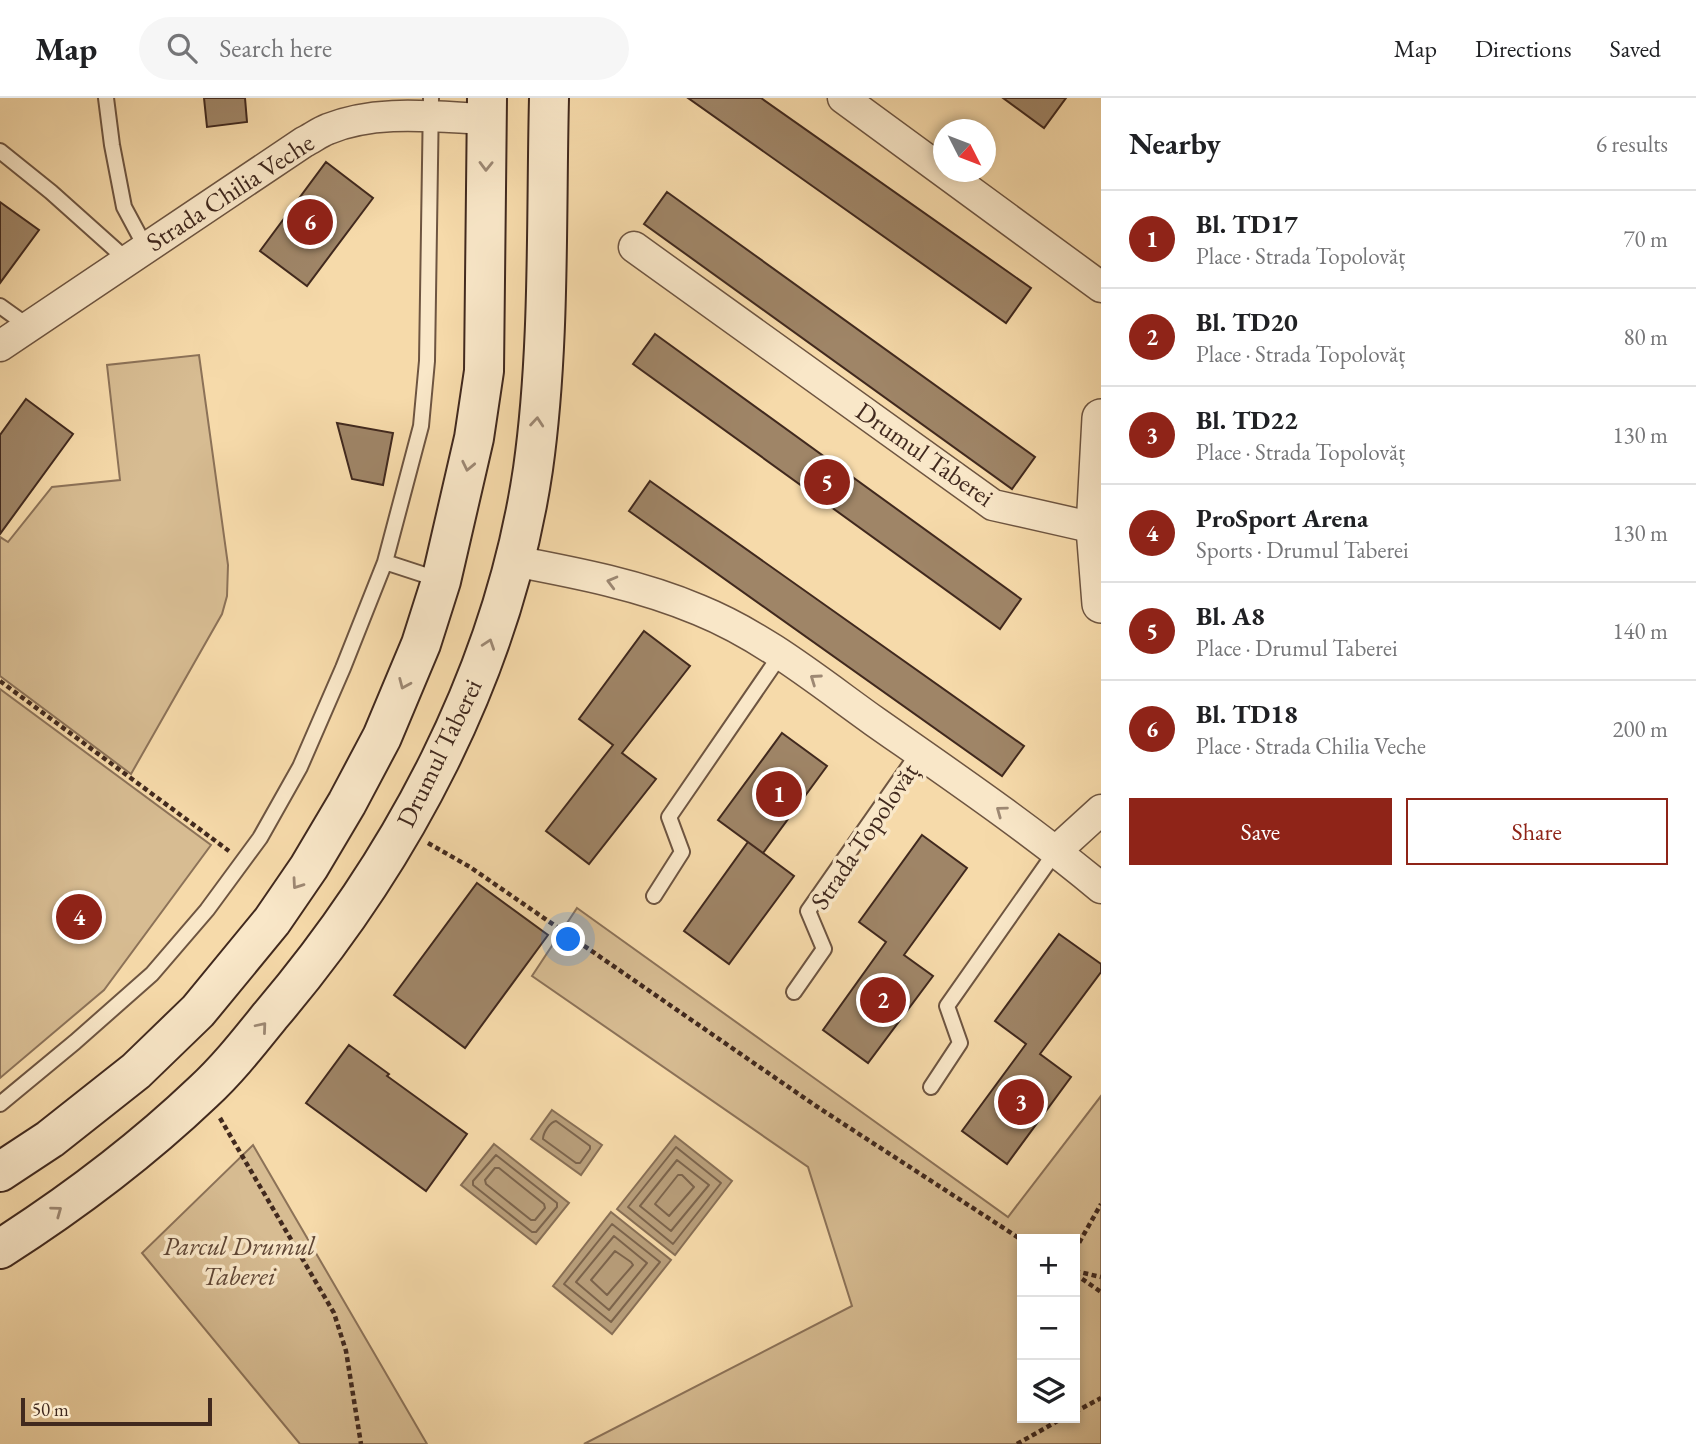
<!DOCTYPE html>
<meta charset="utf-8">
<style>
:root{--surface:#fff;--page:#f6f6f6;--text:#202124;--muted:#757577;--line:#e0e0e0;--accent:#8f2418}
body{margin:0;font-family:"EB Garamond",serif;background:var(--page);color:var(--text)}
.controls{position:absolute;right:21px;bottom:21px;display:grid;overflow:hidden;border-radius:0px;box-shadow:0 4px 10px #0003}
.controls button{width:63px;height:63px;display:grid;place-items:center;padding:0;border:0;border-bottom:2px solid var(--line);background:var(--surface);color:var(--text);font:35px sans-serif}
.compass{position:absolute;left:933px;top:21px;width:63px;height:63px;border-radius:50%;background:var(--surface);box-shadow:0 4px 10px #0003;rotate:132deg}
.scale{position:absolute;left:21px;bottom:18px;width:191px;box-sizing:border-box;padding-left:7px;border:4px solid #41291e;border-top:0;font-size:19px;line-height:24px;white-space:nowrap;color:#41291e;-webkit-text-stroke:5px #f9e7c8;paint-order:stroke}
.you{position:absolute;left:569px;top:842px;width:24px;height:24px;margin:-18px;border:5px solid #fff;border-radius:50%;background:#1a73e8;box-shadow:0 0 0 10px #1a73e833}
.badge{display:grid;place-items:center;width:46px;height:46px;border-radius:50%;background:var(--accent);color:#fff;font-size:23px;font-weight:700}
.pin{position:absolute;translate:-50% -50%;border:4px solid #fff;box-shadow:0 2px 7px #0006}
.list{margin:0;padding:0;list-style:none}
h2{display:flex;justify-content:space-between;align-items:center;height:91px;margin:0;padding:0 28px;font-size:30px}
h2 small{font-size:23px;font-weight:400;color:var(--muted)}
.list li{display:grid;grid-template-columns:46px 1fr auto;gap:21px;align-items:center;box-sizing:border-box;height:98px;padding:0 28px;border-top:2px solid var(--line)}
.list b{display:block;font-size:26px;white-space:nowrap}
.list p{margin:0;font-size:23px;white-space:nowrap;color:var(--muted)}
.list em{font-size:23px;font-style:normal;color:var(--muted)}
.actions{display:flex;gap:14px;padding:21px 28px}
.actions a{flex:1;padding:16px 0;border:2px solid var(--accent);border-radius:0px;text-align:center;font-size:24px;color:var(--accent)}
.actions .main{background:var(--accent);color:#fff}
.icon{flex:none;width:38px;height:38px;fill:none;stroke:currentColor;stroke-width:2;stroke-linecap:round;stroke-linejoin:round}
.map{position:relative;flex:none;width:1101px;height:1346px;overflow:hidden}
header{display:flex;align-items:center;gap:42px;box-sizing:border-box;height:98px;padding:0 35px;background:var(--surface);border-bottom:2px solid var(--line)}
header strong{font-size:33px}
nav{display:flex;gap:38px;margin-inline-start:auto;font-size:24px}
.search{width:490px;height:63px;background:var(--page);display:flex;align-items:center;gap:18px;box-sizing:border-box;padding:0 24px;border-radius:38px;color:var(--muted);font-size:26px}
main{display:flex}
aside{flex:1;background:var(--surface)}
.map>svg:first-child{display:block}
</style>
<header>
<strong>Map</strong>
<div class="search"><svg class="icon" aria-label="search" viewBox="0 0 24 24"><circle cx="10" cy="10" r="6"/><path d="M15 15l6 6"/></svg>Search here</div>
<nav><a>Map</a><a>Directions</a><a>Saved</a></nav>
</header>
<main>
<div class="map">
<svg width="1101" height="1346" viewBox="0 0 1101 1346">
<rect width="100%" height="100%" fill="#f6daaa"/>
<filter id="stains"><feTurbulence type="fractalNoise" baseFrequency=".00286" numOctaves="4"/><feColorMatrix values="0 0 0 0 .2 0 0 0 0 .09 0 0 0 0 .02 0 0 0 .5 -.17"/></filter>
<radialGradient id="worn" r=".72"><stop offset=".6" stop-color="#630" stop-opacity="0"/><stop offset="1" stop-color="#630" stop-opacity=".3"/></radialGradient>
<path fill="#d7bc92" stroke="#8c7258" stroke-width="2" fill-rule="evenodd" d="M199,257L228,467L227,498L222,516L131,676L0,578V439L8,444L52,389L120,382L107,267Z
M0,591L211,747L104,892L0,980Z
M577,810L1008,1119L1101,998V1346H584L852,1208L808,1069L532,878ZM1022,1141H1075V1320H1022Z
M253,1047L427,1346H300L142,1155Z"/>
<path fill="#b89e7a" stroke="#886f55" stroke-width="2" d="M552,1012L602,1047L581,1077L531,1041Z
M675,1038L732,1083L675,1157L617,1111Z
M494,1046L569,1105L536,1146L461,1087Z
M611,1114L671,1162L612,1236L553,1188Z"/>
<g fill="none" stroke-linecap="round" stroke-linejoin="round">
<path stroke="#7c644c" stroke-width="2" d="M556,1023L590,1048V1051L580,1065H576L543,1041C543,1035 550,1024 556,1023Z
M676,1049L721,1085L673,1146L628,1109Z
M496,1057L557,1105V1109L536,1134H532L473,1087V1083Z
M677,1062L709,1087L671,1133L640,1108Z
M495,1070H499L544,1106L545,1110L535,1122H531L486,1086L485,1082Z
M678,1077H682L694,1089L669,1118L655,1106Z
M612,1126L660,1164L611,1224L564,1186Z
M614,1138L647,1165L609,1212L576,1184Z
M615,1153L631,1164L633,1167L607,1197L591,1182Z"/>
</g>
<path fill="#9f8567" stroke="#41291e" stroke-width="2" d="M204,0H245L247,24L207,29Z
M688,0H761L1031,190L1006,225Z
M1003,0H1066L1044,30Z
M326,64L373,100L307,188L260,153Z
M667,94L1035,359L1012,391L644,126Z
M0,104L39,132L0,185Z
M655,236L1021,501L1000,531L633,266Z
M26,301L73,336L0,436V337Z
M337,325L393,335L383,387L352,381Z
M650,383L1024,648L1002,678L629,413Z
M644,533L690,568L622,655L656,681L589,766L546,733L613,647L579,621Z
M782,635L827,668L763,755L718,722Z
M922,737L967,770L904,857L933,878L868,965L823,932L886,844L859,824Z
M748,744L794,778L729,866L684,833Z
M477,785L548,837L465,950L394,897Z
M1059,836L1101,866V874L1040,956L1071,979L1007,1066L962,1033L1026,946L995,923Z
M349,947L389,976L387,978L467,1036L426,1093L306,1005Z"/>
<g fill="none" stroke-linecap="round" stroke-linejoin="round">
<g stroke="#6e5541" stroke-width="18">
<path id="service" d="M106,0L112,47L124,109L146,150
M0,53L51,94L127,162
M0,208L28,228
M385,464L440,482
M654,798L682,754L669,719L781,556
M794,894L824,851L808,813L919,654
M931,989L960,945L947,908L1056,753
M0,1006L75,944L152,876L207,812L260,740L300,669L343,570L385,464L421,328L427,263L431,0"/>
</g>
<g stroke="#6e5541" stroke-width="33">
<path id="minor" d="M843,0L1101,189
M634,149L993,407L1095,430
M0,248L304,44C312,40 320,34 328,31C377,11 435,19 487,21
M514,463C577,475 640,487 699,512C763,538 818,583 874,623C951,677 1029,730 1101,790
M1056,753L1101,712"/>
</g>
<g stroke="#6e5541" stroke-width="40">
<path id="tertiary" d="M1101,320L1095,430L1101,506"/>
</g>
<g stroke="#41291e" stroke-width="42">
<path id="secondary" d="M0,1074L50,1041L136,973L198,913L272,823L309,769L347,705L382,639L421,546L441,483L474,340L484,273L487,0
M0,1151C72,1105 141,1053 203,994C228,971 249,944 270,918C402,763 503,574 533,371C550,251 546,122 549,0"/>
</g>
<path stroke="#41291e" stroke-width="4.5" stroke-dasharray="5 3.5" stroke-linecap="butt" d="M0,583L229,753
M428,745L470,769L816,1008L1022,1142
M220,1020L334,1215L346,1253L361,1346
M1075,1152L1101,1106
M1075,1173L1101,1179
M1075,1176L1101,1194
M1075,1314L1101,1300
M1017,1346L1063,1320"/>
<use href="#service" stroke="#f9e7c8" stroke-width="14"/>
<use href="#minor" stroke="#f9e7c8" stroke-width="30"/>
<use href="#tertiary" stroke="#f9e7c8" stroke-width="37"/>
<use href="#secondary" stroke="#f9e7c8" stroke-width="38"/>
</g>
<defs><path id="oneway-chevron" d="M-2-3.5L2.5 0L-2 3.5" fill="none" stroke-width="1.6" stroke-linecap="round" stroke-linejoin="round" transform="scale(1.75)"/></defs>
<g stroke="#9d8873">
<use href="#oneway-chevron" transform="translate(486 68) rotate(91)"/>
<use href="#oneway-chevron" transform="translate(537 324) rotate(-85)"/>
<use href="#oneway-chevron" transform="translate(468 368) rotate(102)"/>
<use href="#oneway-chevron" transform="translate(612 484) rotate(-165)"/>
<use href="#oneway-chevron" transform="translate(489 546) rotate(-71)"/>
<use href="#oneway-chevron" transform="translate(815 581) rotate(-145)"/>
<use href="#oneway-chevron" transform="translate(404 586) rotate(113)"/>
<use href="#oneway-chevron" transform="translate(1001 713) rotate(-144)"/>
<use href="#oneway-chevron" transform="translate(297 786) rotate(125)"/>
<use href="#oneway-chevron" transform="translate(262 929) rotate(-50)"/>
<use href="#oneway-chevron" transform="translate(57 1113) rotate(-36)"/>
</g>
<g text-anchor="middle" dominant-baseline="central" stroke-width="7" stroke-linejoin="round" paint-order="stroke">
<g font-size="26" fill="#41291e" stroke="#f9e7c8">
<text transform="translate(230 94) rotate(-33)">Strada Chilia Veche</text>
<text transform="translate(925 356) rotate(35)">Drumul Taberei</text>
<text transform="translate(439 655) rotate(-64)">Drumul Taberei</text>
<text transform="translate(864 738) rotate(-56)">Strada Topolovăț</text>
</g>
<g font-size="26" font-style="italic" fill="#5f4635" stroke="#f9e7c8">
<text x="239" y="1148">Parcul Drumul<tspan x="239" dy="30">Taberei</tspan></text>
</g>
</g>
<rect width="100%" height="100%" filter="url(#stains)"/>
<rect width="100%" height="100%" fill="url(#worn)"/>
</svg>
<div class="controls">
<button>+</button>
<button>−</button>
<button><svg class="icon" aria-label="layers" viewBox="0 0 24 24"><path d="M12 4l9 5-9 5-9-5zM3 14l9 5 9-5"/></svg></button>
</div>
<svg class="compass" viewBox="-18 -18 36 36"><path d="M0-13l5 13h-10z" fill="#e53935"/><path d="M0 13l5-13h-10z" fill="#757577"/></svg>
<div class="scale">50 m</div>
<div class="you"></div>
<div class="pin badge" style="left:779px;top:696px">1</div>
<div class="pin badge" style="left:883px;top:902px">2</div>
<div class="pin badge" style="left:1021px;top:1004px">3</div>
<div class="pin badge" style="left:79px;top:819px">4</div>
<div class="pin badge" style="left:827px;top:384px">5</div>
<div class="pin badge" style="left:310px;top:124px">6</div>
</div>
<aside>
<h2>Nearby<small>6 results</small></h2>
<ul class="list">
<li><span class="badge">1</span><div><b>Bl. TD17</b><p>Place · Strada Topolovăț</p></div><em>70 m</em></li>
<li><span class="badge">2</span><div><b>Bl. TD20</b><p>Place · Strada Topolovăț</p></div><em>80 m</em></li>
<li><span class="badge">3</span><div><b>Bl. TD22</b><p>Place · Strada Topolovăț</p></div><em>130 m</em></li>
<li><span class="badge">4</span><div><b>ProSport Arena</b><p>Sports · Drumul Taberei</p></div><em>130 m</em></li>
<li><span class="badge">5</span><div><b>Bl. A8</b><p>Place · Drumul Taberei</p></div><em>140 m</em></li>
<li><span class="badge">6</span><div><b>Bl. TD18</b><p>Place · Strada Chilia Veche</p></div><em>200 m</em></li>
</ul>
<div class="actions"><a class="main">Save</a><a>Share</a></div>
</aside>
</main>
